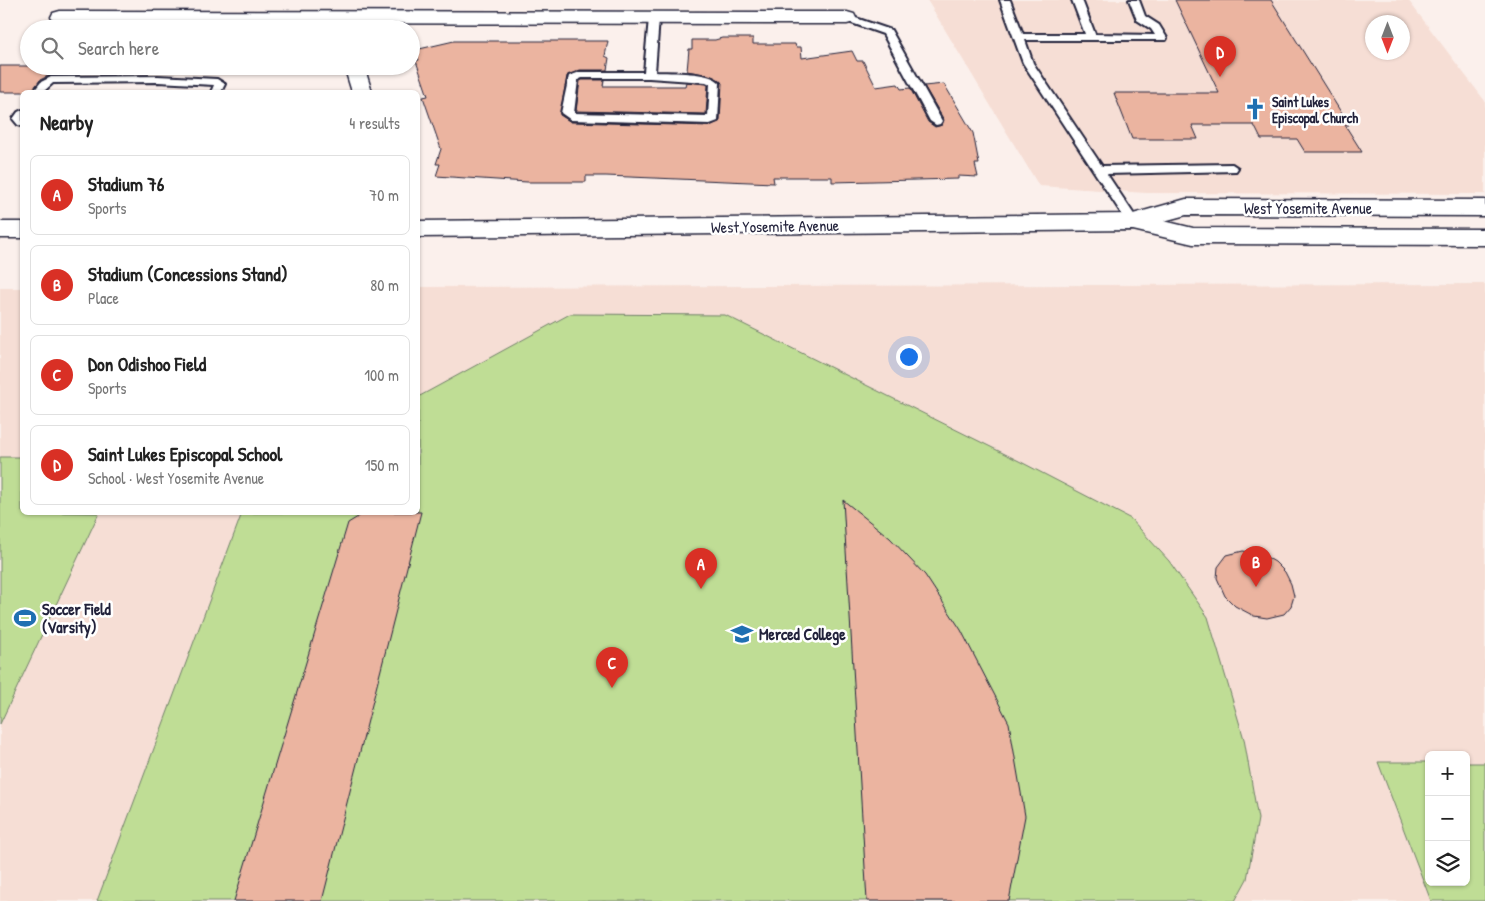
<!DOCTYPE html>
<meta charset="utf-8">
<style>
:root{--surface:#fff;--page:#f2f2f2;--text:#222;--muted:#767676;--line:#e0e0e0;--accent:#d93025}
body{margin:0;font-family:"Patrick Hand",sans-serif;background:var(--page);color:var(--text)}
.controls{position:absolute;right:15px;bottom:15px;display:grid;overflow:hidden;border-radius:8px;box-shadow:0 1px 4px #0004}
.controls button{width:45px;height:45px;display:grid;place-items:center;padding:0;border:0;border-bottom:1px solid var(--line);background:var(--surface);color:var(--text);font:25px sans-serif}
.compass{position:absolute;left:1365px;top:15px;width:45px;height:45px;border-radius:50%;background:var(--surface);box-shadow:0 1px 4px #0004;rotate:180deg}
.you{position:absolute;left:908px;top:356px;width:18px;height:18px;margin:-12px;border:4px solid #fff;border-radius:50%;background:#1a73e8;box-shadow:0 0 0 8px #1a73e833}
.badge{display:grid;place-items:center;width:32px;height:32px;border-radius:50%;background:var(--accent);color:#fff;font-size:16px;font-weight:700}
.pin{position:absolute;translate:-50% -41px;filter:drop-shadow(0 1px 2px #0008)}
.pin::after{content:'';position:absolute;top:26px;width:18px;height:15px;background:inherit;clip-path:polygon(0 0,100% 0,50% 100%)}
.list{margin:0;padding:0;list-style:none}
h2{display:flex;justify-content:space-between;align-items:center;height:65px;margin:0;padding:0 20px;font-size:21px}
h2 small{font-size:16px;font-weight:400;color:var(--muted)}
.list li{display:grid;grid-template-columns:32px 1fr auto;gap:15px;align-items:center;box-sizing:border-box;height:80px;margin:0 10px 10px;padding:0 10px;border:1px solid var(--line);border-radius:8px}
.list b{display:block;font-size:19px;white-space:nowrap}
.list p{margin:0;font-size:16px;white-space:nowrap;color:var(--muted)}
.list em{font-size:16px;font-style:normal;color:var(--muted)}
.icon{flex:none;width:28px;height:28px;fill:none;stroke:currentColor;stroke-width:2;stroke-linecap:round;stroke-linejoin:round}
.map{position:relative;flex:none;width:1485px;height:901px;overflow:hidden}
.search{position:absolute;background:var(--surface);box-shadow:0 1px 4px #0004;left:20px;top:20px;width:400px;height:55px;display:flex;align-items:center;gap:12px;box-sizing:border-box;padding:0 18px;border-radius:28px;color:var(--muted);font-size:19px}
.panel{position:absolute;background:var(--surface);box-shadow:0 1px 4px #0004;left:20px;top:90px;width:400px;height:425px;border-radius:8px}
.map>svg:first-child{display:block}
</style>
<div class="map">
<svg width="1485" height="901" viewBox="0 0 1485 901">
<rect width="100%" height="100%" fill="#fbf0ec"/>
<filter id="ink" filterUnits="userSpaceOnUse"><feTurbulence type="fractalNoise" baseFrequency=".02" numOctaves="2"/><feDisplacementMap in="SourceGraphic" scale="10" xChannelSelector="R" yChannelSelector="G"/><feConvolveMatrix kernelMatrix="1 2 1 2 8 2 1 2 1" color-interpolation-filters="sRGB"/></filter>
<g filter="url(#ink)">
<path fill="#f6ded5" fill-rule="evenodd" d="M927,0H1408L1485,101V194L1146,193L1039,186ZM1372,22H1402V52H1372Z
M1485,284V901H0V288H22V512H418V287ZM1429,755H1466V882H1429Z"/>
<path fill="#bfdd95" stroke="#708068" d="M570,314L725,315L1019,461L1131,519L1169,561L1208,617L1244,739L1258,819L1247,879L1235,901H97L242,513L418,512V397Z
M0,457H22V512L99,513L0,724Z
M1378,762H1429V882H1466V763H1485V901H1431Z"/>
<path fill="#ebb4a0" stroke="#22223b" d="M1175,0H1271L1349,125H1345L1362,152H1305L1297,139H1261L1254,125H1192L1198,139H1132L1114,93H1219Z
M722,38H753V44H795L796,47H801L802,58L852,51L857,61H863L876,87L898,84L901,89L910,88L928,122L935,127L942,125L944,120L924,86L944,84L973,133L979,164H975L978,177L958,176V179L832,182V177H773L774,183L606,176H586V182H527L436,176L440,164H436L441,149L423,97L428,96L416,61L419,60L415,50L454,41H608L605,56L609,58L607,70H580L567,76L560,115L571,122L710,126L720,121L722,83L716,78L709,75L687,71L689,49H692V40H715Z
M0,66H68L62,75H50L40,80L31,92H0Z
M582,80H604L603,86H685L686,82L706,84L708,85L706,114L576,111L580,81Z
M843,500L890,538L925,575L961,630L1009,723L1025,816L1009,901H867Z
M366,512H421L322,901H234L348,523Z
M1243,551L1263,555L1275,562L1285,572L1291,584L1294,596L1291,606L1284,614L1267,618L1254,616L1235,606L1225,596L1217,578L1218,567L1227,555Z"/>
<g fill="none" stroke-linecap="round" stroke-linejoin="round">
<g stroke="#22223b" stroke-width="4">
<path id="service" d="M1000,0H1010L1023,34H1085L1072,0H1082L1095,34L1155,35L1151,29L1137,20L1129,0H1139L1145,16L1159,25L1167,38L1166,40H1025L1033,63L1102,166L1232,164L1238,168L1236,171L1107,174L1139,222L1133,226L1129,225L1023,63Z
M195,14L200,17L193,29H183L191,15Z
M654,15L659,18L655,72C671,73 710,71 720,83L718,121L710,124L571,120L561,113L569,76L580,72H644L649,18ZM582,78H649L706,82L710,84L708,116L574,113L578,80Z
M847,15L891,30L942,121L940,124L936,125L930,121L883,34L843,20V16Z
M158,76L217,79L225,84L221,92H211L214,85L158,82L53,83L43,92H33L41,82L51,77Z
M22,110V126L18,125L13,119L18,112Z"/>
</g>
<g stroke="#22223b" stroke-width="3">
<path id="minor" d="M60,11L847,12L854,14L856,18L854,22L847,24L60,23L53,21L51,17L53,13Z
M344,66H364L372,92H352Z"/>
</g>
<g stroke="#22223b" stroke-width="3">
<path id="secondary" d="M1186,199L1485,200V216L1186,215L1164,221L1193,228L1485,229V245L1193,244L1133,230L418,237V221L1133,214Z
M0,222H22V238H0Z"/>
</g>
<use href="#service" fill="#fff" fill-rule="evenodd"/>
<use href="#minor" fill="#fff" fill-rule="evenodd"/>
<use href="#secondary" fill="#fff" fill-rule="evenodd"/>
</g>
</g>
<defs>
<g id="church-bare" transform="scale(1.725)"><path d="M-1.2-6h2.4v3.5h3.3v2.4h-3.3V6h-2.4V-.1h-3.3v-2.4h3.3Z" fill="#1f6fb2" stroke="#fff" stroke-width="2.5" paint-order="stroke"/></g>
<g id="stadium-bare" transform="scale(1.725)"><path d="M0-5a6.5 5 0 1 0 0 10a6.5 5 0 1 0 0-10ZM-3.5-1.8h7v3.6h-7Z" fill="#1f6fb2" stroke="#fff" stroke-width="2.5" paint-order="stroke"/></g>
<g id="university-bare" transform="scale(1.725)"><path d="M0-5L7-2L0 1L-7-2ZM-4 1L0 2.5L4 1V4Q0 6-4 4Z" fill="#1f6fb2" stroke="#fff" stroke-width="2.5" paint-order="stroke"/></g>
</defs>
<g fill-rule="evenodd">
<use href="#church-bare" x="1255" y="109"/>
<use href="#stadium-bare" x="25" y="618"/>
<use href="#university-bare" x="742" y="634"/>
</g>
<g text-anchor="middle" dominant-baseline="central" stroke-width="5" stroke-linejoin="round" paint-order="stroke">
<g font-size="14" font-weight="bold" fill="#22223b" stroke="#fff" text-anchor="start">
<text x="1272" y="101">Saint Lukes<tspan x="1272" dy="16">Episcopal Church</tspan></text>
</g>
<g font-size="16" fill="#22223b" stroke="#fff">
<text x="1308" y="208">West Yosemite Avenue</text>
<text transform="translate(775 226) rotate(-1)">West Yosemite Avenue</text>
</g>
<g font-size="16" font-weight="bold" fill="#22223b" stroke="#fff" text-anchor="start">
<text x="42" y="609">Soccer Field<tspan x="42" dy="18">(Varsity)</tspan></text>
<text x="759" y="634">Merced College</text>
</g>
</g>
</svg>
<div class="controls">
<button>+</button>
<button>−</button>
<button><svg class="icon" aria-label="layers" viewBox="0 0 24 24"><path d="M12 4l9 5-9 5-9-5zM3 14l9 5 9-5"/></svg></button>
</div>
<svg class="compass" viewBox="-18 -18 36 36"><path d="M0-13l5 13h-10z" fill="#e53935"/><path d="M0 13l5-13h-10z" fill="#767676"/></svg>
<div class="you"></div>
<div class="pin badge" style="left:701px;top:589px">A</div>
<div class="pin badge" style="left:1256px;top:587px">B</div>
<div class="pin badge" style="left:612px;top:688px">C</div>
<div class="pin badge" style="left:1220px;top:77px">D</div>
<div class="search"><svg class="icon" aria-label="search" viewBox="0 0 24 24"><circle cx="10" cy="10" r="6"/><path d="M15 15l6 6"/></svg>Search here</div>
<section class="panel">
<h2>Nearby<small>4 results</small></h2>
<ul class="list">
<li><span class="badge">A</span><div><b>Stadium 76</b><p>Sports</p></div><em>70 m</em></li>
<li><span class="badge">B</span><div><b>Stadium (Concessions Stand)</b><p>Place</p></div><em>80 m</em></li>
<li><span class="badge">C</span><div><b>Don Odishoo Field</b><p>Sports</p></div><em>100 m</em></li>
<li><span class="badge">D</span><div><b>Saint Lukes Episcopal School</b><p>School · West Yosemite Avenue</p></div><em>150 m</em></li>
</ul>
</section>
</div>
